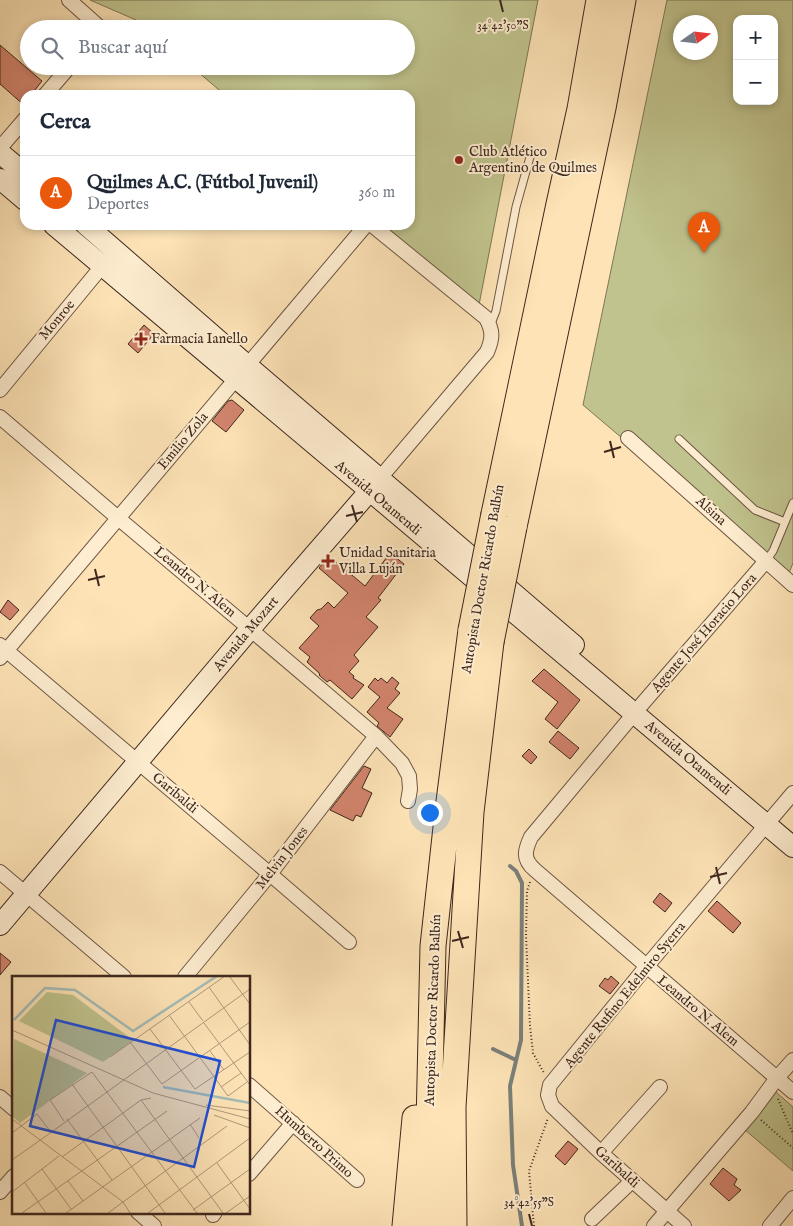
<!DOCTYPE html>
<html lang="es">
<meta charset="utf-8">
<style>
:root{--surface:#fff;--page:#f6f6f7;--text:#1f2937;--muted:#747a83;--line:#e0e1e3;--accent:#ea580c}
body{margin:0;font-family:"IM FELL English",serif;background:var(--page);color:var(--text)}
.controls{position:absolute;right:15px;top:15px;display:grid;overflow:hidden;border-radius:10px;box-shadow:0 2px 8px #0003}
.controls button{width:45px;height:45px;display:grid;place-items:center;padding:0;border:0;border-bottom:1px solid var(--line);background:var(--surface);color:var(--text);font:25px sans-serif}
.compass{position:absolute;left:673px;top:15px;width:45px;height:45px;border-radius:50%;background:var(--surface);box-shadow:0 2px 8px #0003;rotate:76deg}
.you{position:absolute;left:429px;top:812px;width:18px;height:18px;margin:-12px;border:4px solid #fff;border-radius:50%;background:#1a73e8;box-shadow:0 0 0 8px #1a73e833}
.badge{display:grid;place-items:center;width:32px;height:32px;border-radius:50%;background:var(--accent);color:#fff;font-size:16px;font-weight:700}
.pin{position:absolute;translate:-50% -41px;filter:drop-shadow(0 1px 2px #0008)}
.pin::after{content:'';position:absolute;top:26px;width:18px;height:15px;background:inherit;clip-path:polygon(0 0,100% 0,50% 100%)}
.list{margin:0;padding:0;list-style:none}
h2{display:flex;justify-content:space-between;align-items:center;height:65px;margin:0;padding:0 20px;font-size:21px}
h2 small{font-size:16px;font-weight:400;color:var(--muted)}
.list li{display:grid;grid-template-columns:32px 1fr auto;gap:15px;align-items:center;box-sizing:border-box;height:75px;padding:0 20px;border-top:1px solid var(--line)}
.list b{display:block;font-size:19px;white-space:nowrap}
.list p{margin:0;font-size:16px;white-space:nowrap;color:var(--muted)}
.list em{font-size:16px;font-style:normal;color:var(--muted)}
.icon{flex:none;width:28px;height:28px;fill:none;stroke:currentColor;stroke-width:2;stroke-linecap:round;stroke-linejoin:round}
.map{position:relative;flex:none;width:793px;height:1226px;overflow:hidden}
.search{position:absolute;background:var(--surface);box-shadow:0 2px 8px #0003;left:20px;top:20px;width:395px;height:55px;display:flex;align-items:center;gap:12px;box-sizing:border-box;padding:0 18px;border-radius:28px;color:var(--muted);font-size:19px}
.panel{position:absolute;background:var(--surface);box-shadow:0 2px 8px #0003;left:20px;top:90px;width:395px;height:140px;border-radius:15px}
.map>svg:first-child{display:block}
</style>
<div class="map">
<svg width="793" height="1226" viewBox="0 0 793 1226">
<rect width="100%" height="100%" fill="#fde3b6"/>
<filter id="stains"><feTurbulence type="fractalNoise" baseFrequency=".004" numOctaves="4"/><feColorMatrix values="0 0 0 0 .2 0 0 0 0 .09 0 0 0 0 .02 0 0 0 .5 -.17"/></filter>
<radialGradient id="worn" r=".72"><stop offset=".6" stop-color="#630" stop-opacity="0"/><stop offset="1" stop-color="#630" stop-opacity=".3"/></radialGradient>
<path fill="#c0c38d" stroke="#7f7556" fill-rule="evenodd" d="M90,0H538L478,310L378,225H410V95H225L191,66H406V29H147L136,20Z
M667,0H793V563L787,578L583,405ZM737,19H774V101H737ZM680,22H710V52H680Z
M776,1092L793,1107V1171L744,1129Z"/>
<g fill="none" stroke-linecap="round" stroke-linejoin="round">
<path stroke="#7b807a" stroke-width="4" d="M510,866L516,871L522,883L521,1040L510,1086L513,1165L522,1226
M493,1049L516,1060"/>
</g>
<path fill="#d3846e" stroke="#3e271e" d="M0,45L42,81L31,95H25V106L0,84Z
M144,325L154,334L138,353L128,344Z
M232,400L244,410L226,432L212,421L228,401Z
M390,553L404,564L378,598L381,600L366,617L378,627L354,655L359,661L349,672L354,676L353,678L364,685L352,699L330,680L327,682L319,675L320,674L307,662L310,657L299,648L319,626L310,618L317,610L321,609L328,602L334,608L348,593L319,568L329,556L365,586Z
M8,600L19,610L10,620L0,612Z
M544,669L580,700L557,729L545,719L558,702L532,681Z
M392,677L399,683L395,689L400,693L387,708L403,719L390,737L377,726L379,723L367,712L380,697L368,687L375,678L378,681L381,678L387,683Z
M558,731L579,748L570,759L549,742Z
M529,749L537,757L531,764L522,756Z
M364,766L371,769L362,788L372,793L361,817L356,815L353,821L330,810Z
M660,893L672,903L665,912L653,902Z
M717,901L741,923L733,933L708,911Z
M0,953L11,962L0,975Z
M611,976L619,983L610,994L599,986L605,978L608,980Z
M568,1141L578,1149L565,1165L555,1156Z
M723,1168L737,1179L734,1185L741,1190L729,1201L710,1184Z"/>
<g fill="none" stroke-linecap="round" stroke-linejoin="round">
<g stroke="#6e5644" stroke-width="9">
<path id="lane" d="M490,326L496,311L516,207L530,157
M679,439L755,510L785,522
M766,561L773,551L793,503"/>
</g>
<g stroke="#6e5644" stroke-width="16">
<path id="street" d="M69,0L97,25L99,29
M45,95L70,66
M0,148L25,119
M372,225L486,318C493,331 493,338 487,352L380,478
M0,390L108,259
M0,417L118,518L250,629L376,736L402,763L409,776L410,789L408,801
M628,438L793,585
M766,561L643,703L531,837C525,850 522,859 535,870L793,1092
M0,645L270,874L349,942
M0,658L366,225
M0,872L124,977
M185,977L270,874L376,736
M249,1085L357,1180
M0,1097L14,1109
M601,1153L660,1087
M249,1174L293,1123
M0,1192L14,1176
M138,1212L154,1226
M213,1215L215,1212
M592,1219L632,1181
M654,1226L752,1112L777,1078L793,1060
M684,1226L601,1153L552,1106L548,1095L550,1085L646,967L793,793
M770,1226L793,1198"/>
</g>
<g stroke="#3e271e" stroke-width="22">
<path id="secondary" d="M0,153L25,174
M0,179L25,200
M54,225L793,847
M86,225L248,366L574,645
M0,925L250,629L379,480"/>
</g>
<g stroke="#3e271e" stroke-width="27">
<path id="highway" d="M494,514L559,204L580,109L599,0
M514,527L603,108L623,0
M405,1226L415,1118
M429,1226V1125L433,946L448,809L471,630
M454,1226L453,1107L471,812L491,642"/>
</g>
<path stroke="#3e271e" stroke-width="2" stroke-dasharray="1 2.5" stroke-linecap="butt" d="M530,882L527,891L526,936L530,1026L533,1053L544,1073
M778,1099L793,1134
M761,1120L793,1148
M534,1226L529,1171L548,1118"/>
<use href="#lane" stroke="#feedd0" stroke-width="7"/>
<use href="#street" stroke="#feedd0" stroke-width="14"/>
<use href="#secondary" stroke="#feedd0" stroke-width="20"/>
<use href="#highway" stroke="#fde3b6" stroke-width="25"/>
<g stroke="#3e271e" stroke-width="27" stroke-linecap="butt">
<path id="highway-bridge" d="M471,630L494,514
M491,642L514,527"/>
</g>
<use href="#highway-bridge" stroke="#fde3b6" stroke-width="25"/>
</g>
<path fill="none" stroke="#3e271e" stroke-width="2" d="M500,0L503,12M610,441L614,458M604,452L621,447M352,505L357,522M346,516L363,512M95,569L99,586M88,580L105,576M716,867L720,884M710,877L727,873M458,931L463,948M452,941L469,937M529,1214L532,1226"/>
<g fill="#8f2418" stroke="#feedd0" stroke-width="2">
<circle cx="459" cy="160" r="5"/>
<path d="M138.5 331.5h5v5h5v5h-5v5h-5v-5h-5v-5h5z"/>
<path d="M325.5 553.5h5v5h5v5h-5v5h-5v-5h-5v-5h5z"/>
</g>
<g text-anchor="middle" dominant-baseline="central" stroke-width="4" stroke-linejoin="round" paint-order="stroke">
<g font-size="14" fill="#3e271e" stroke="#feedd0" text-anchor="start">
<text x="469" y="152">Club Atlético<tspan x="469" dy="16">Argentino de Quilmes</tspan></text>
<text x="151" y="339">Farmacia Ianello</text>
<text x="339" y="553">Unidad Sanitaria<tspan x="339" dy="16">Villa Luján</tspan></text>
</g>
<g font-size="14" fill="#3e271e" stroke="#feedd0">
<text transform="translate(57 320) rotate(-50)">Monroe</text>
<text transform="translate(183 441) rotate(-50)">Emilio Zola</text>
<text transform="translate(378 498) rotate(40)">Avenida Otamendi</text>
<text transform="translate(711 511) rotate(42)">Alsina</text>
<text transform="translate(483 579) rotate(-80)">Autopista Doctor Ricardo Balbín</text>
<text transform="translate(195 582) rotate(40)">Leandro N. Alem</text>
<text transform="translate(704 633) rotate(-49)">Agente José Horacio Lora</text>
<text transform="translate(246 634) rotate(-50)">Avenida Mozart</text>
<text transform="translate(688 758) rotate(40)">Avenida Otamendi</text>
<text transform="translate(175 793) rotate(40)">Garibaldi</text>
<text transform="translate(282 858) rotate(-52)">Melvin Jones</text>
<text transform="translate(625 995) rotate(-51)">Agente Rufino Edelmiro Syerra</text>
<text transform="translate(433 1010) rotate(-88)">Autopista Doctor Ricardo Balbín</text>
<text transform="translate(698 1011) rotate(40)">Leandro N. Alem</text>
<text transform="translate(314 1142) rotate(42)">Humberto Primo</text>
<text transform="translate(617 1167) rotate(42)">Garibaldi</text>
</g>
</g>
<g transform="translate(12 976)">
<rect width="238" height="238" fill="#fde3b6"/>
<path d="M35,16L61,19L121,64L91,86L7,45ZM2,63L75,97L8,147L0,140Z" fill="#c0c38d"/>
<path fill="none" stroke="#a4bcb8" stroke-width="2.5" d="M2,44L33,12L63,14L121,55L205,0M151,111L238,127"/>
<path fill="none" stroke="#b19879" stroke-width="1" d="M217,0L238,28M197,11L238,69M177,26L191,45M157,39L216,120M192,47L238,109M138,53L183,113L238,76M0,54L141,117L238,143M118,66L150,108L238,46M198,75L212,94M98,81L213,0M60,108L153,237M209,111L229,97M216,120L235,106M129,124L211,237M194,129L238,135M202,139L238,152M0,143L111,226L118,237M55,143L100,204M52,145L38,124L80,96L185,237M178,148L187,162M0,157L25,138L38,155M27,165L238,13M50,181L129,124L139,122M0,184L27,165M205,187L238,233M30,193L59,233M56,205L71,225M13,207L34,237M0,216L47,180M181,234L238,193M10,237L155,135M54,237L188,142M96,237L215,150M136,237L238,162M214,237L238,220"/>
<path fill="#1d4ed8" fill-opacity="0.15" stroke="#1d4ed8" stroke-width="2.5" d="M44,44L208,85L182,191L18,150Z"/>
<rect width="238" height="238" fill="none" stroke="#3e271e" stroke-width="2.5"/>
</g>
<g font-size="12" text-anchor="middle" fill="#3e271e" stroke="#feedd0" stroke-width="4" stroke-linejoin="round" paint-order="stroke">
<text x="503" y="29">34°42'50"S</text>
<text x="529" y="1206">34°42'55"S</text>
</g>
<rect width="100%" height="100%" filter="url(#stains)"/>
<rect width="100%" height="100%" fill="url(#worn)"/>
</svg>
<div class="controls">
<button>+</button>
<button>−</button>
</div>
<svg class="compass" viewBox="-18 -18 36 36"><path d="M0-13l5 13h-10z" fill="#e53935"/><path d="M0 13l5-13h-10z" fill="#747a83"/></svg>
<div class="you"></div>
<div class="pin badge" style="left:704px;top:253px">A</div>
<div class="search"><svg class="icon" aria-label="search" viewBox="0 0 24 24"><circle cx="10" cy="10" r="6"/><path d="M15 15l6 6"/></svg>Buscar aquí</div>
<section class="panel">
<h2>Cerca<small></small></h2>
<ul class="list">
<li><span class="badge">A</span><div><b>Quilmes A.C. (Fútbol Juvenil)</b><p>Deportes</p></div><em>360 m</em></li>
</ul>
</section>
</div>
